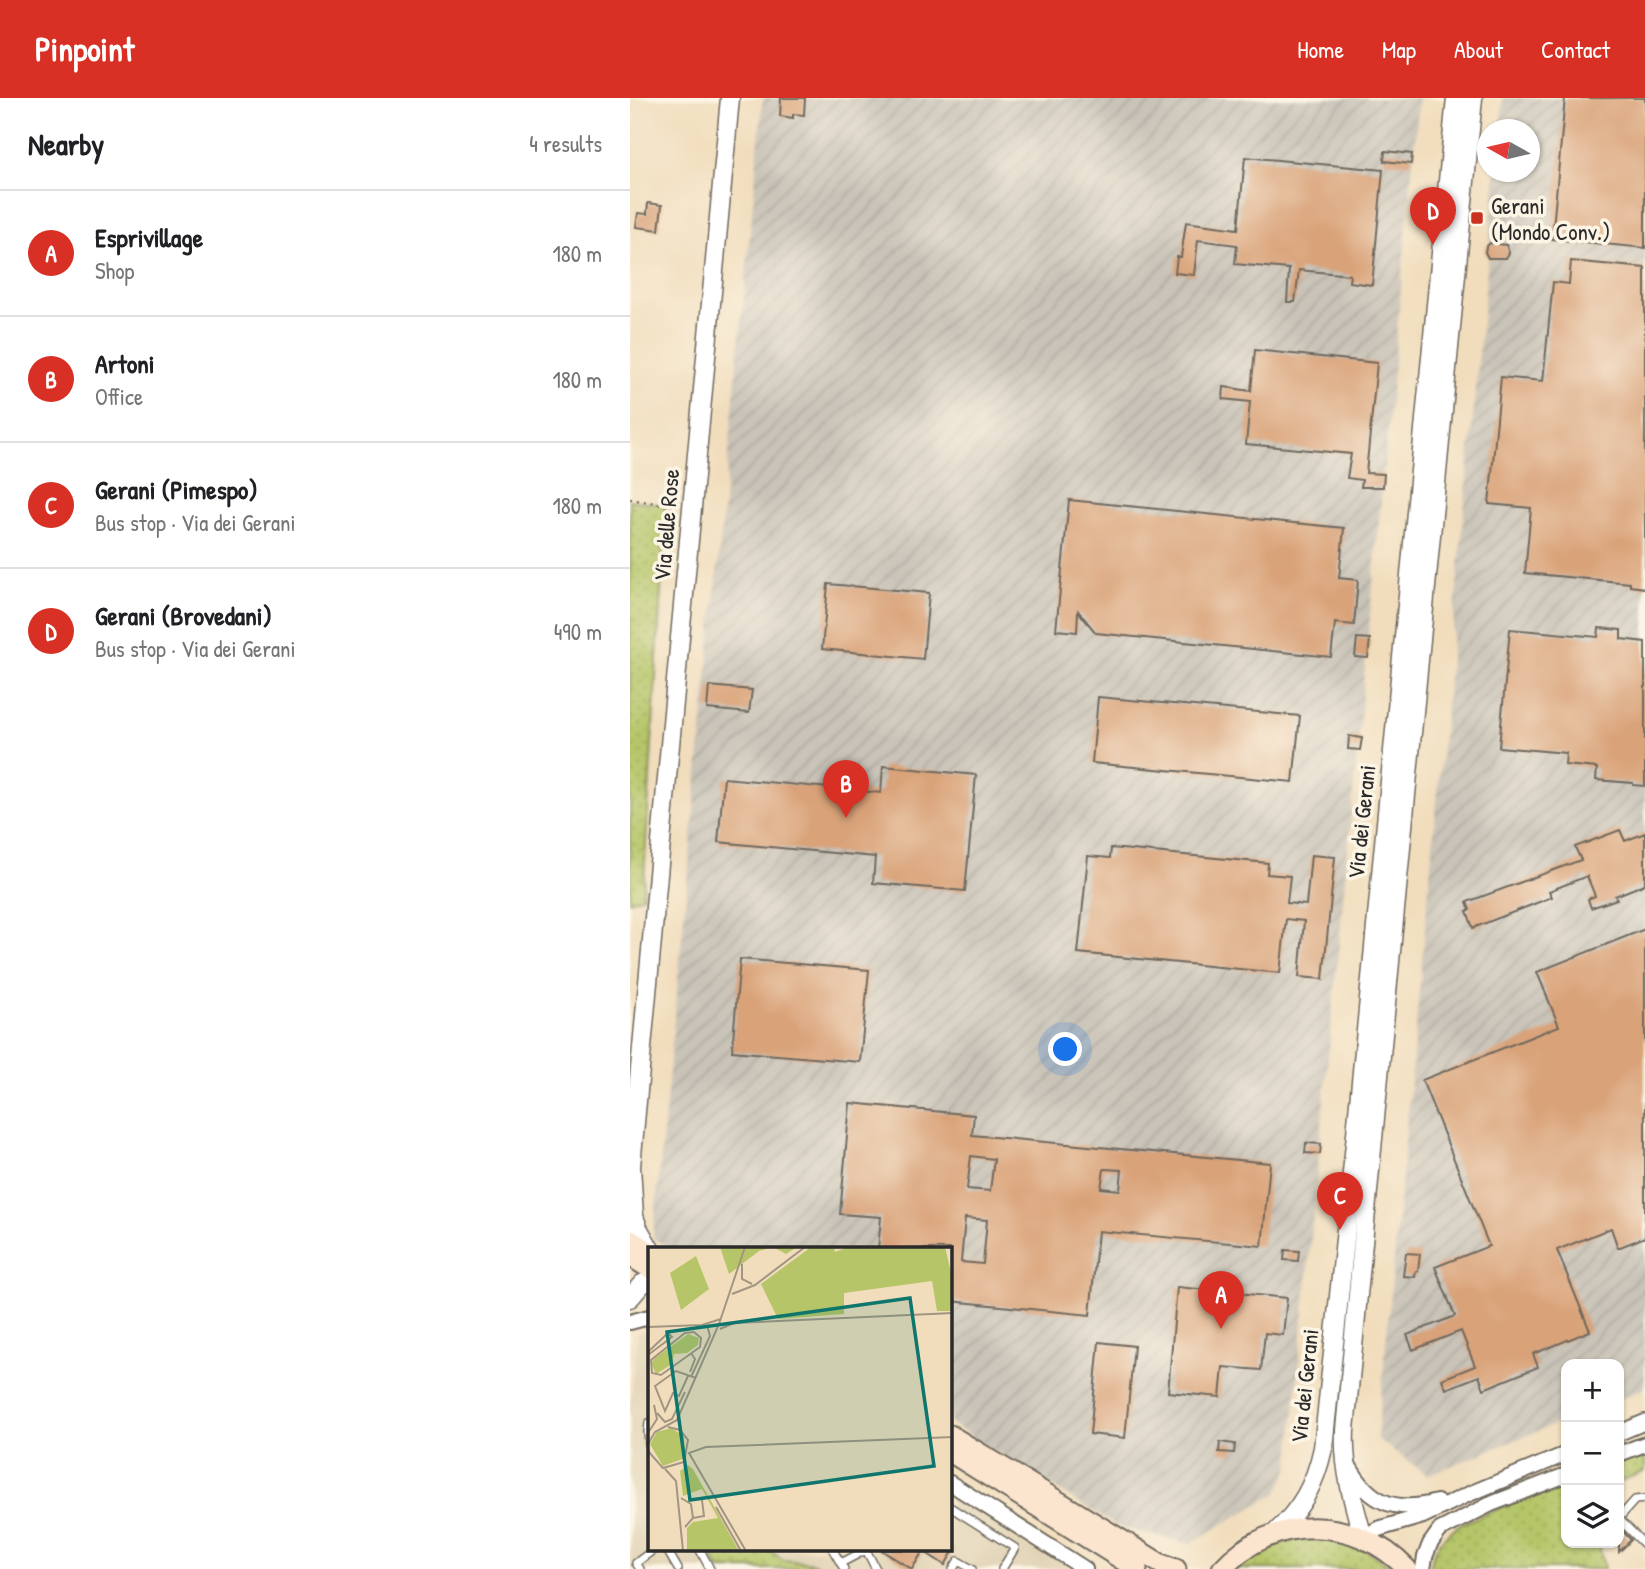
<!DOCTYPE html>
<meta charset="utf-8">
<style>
:root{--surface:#fff;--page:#f2f2f2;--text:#202124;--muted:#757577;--line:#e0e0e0;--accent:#d93025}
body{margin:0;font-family:"Patrick Hand",sans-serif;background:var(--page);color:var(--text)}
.controls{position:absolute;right:21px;bottom:21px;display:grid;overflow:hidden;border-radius:14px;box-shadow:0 2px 5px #0004}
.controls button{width:63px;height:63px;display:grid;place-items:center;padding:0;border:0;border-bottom:2px solid var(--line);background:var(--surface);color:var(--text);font:35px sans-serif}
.compass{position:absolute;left:847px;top:21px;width:63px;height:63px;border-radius:50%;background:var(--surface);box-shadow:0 2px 5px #0004;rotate:278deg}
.you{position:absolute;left:436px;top:952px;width:24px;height:24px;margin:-18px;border:5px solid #fff;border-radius:50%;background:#1a73e8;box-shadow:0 0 0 10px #1a73e833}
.badge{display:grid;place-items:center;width:46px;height:46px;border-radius:50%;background:var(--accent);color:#fff;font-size:23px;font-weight:700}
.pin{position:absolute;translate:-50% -58px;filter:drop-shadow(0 2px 4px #0008)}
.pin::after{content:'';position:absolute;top:37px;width:24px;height:21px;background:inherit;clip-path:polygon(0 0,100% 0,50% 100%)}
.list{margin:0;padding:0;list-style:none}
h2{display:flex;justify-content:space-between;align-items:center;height:91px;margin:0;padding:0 28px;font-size:30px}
h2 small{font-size:23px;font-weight:400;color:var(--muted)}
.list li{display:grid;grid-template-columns:46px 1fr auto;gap:21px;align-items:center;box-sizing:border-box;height:126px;padding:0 28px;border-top:2px solid var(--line)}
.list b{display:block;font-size:26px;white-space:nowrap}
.list p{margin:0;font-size:23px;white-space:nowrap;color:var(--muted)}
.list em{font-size:23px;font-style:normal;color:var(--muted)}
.icon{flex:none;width:38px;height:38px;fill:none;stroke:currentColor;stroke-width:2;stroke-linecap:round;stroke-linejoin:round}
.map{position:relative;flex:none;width:1015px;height:1471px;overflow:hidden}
header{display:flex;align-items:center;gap:42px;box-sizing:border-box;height:98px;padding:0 35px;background:var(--accent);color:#fff}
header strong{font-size:33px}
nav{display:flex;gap:38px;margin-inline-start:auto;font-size:24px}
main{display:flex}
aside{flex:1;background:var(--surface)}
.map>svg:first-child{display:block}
</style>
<header>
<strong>Pinpoint</strong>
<nav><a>Home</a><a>Map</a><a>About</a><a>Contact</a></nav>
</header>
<main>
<aside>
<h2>Nearby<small>4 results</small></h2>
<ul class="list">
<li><span class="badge">A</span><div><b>Esprivillage</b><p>Shop</p></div><em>180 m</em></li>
<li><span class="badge">B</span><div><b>Artoni</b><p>Office</p></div><em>180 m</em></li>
<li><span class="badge">C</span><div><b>Gerani (Pimespo)</b><p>Bus stop · Via dei Gerani</p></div><em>180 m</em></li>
<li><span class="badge">D</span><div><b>Gerani (Brovedani)</b><p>Bus stop · Via dei Gerani</p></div><em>490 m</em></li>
</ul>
</aside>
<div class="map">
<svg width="1015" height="1471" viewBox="0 0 1015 1471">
<defs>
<pattern id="industrial-furrows" width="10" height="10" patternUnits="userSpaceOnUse" patternTransform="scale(1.75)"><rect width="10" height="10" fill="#c9c3b8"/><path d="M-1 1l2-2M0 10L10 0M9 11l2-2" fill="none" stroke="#ada89e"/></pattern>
<pattern id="grass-dots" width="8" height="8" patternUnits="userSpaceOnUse" patternTransform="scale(1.75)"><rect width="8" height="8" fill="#b5c567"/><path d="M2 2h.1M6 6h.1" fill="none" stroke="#9ca95a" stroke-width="1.8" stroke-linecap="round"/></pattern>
</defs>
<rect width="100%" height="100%" fill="#fcf5e5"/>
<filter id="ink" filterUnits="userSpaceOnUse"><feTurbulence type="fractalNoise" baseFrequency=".0143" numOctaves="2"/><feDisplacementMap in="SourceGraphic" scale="14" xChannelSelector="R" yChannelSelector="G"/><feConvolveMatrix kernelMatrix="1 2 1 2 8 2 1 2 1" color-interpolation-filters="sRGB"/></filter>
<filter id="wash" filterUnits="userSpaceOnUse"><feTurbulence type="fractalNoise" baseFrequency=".00686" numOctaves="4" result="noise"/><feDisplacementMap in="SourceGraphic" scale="28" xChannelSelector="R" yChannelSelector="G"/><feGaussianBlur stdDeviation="1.57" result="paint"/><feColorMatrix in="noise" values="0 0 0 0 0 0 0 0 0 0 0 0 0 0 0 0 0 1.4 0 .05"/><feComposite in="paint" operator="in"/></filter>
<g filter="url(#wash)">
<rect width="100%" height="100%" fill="#f1ddbc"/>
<path fill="#e0d2b4" d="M19,1231V1452H320V1393L444,1471H0V1316L8,1234Z"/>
<path fill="url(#industrial-furrows)" d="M133,0H789L659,1372L647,1395L559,1446L488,1429L320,1325V1151H41L23,1140Z
M873,0H1015V1290L989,1301V1266H936V1322L798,1377L747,1341L866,74H900V32L870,31Z"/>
<path fill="url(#grass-dots)" stroke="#707849" stroke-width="2" d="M0,402L36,407L13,798L0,803Z
M1015,1352V1373L989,1384V1363Z
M936,1384V1445H969L974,1471H801C800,1450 814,1438 830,1426Z
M687,1439C717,1441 741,1452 764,1471H604C630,1449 653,1442 687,1439Z
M78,1452H138L154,1462L184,1465L193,1471H89Z"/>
<g id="blocks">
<path fill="#d9a278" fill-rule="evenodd" d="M151,0H175L174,17L163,16V20L150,18Z
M935,0H1015V150L922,141Z
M755,53L782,56L781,66L754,63Z
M615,59L753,72L742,187L719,184L720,177L669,172L665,204H657L659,171L605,166L607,147L568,142L564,177L545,175L547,159H551L556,124L608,131Z
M18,105L32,107L29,132L6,129L8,115L17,116Z
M860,145L876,147L879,155L876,160H858L855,154L856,149Z
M941,163L1015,170V490L1000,488V485L895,475L901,410L859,406L871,279L913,283L923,184L939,186Z
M625,252L747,265L736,375L754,376L753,389H731L732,382L717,380L721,356L616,346L620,304L593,301L594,289L621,293Z
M439,402L714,430L709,480L728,482L724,527L705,525L701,559L466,535L448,513L447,534L426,532Z
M198,486L299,495L293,561L192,551Z
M969,530L991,532V541L1015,544V688L1003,687V685L966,682L967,670L935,667L936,655L869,649L880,531L968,539Z
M727,540L740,541L738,560L725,559Z
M79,588L122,592L119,615L77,611Z
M468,599L670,618L663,684L462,665Z
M719,638L732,640L730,652L718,651Z
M253,668L346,677L335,793L243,785L245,759L88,744L94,680L251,695Z
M990,732L995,743L1015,735V786L985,798L987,801L961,810L958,801L965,798L957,778L919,793L922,799L843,830L837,813L840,812L837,804L951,762L945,749Z
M481,750L638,765L637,776L660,778L657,805L676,807L681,757L705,759L693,881L669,879L674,823L656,821L650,875L448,855L458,758L480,760Z
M1015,831V1139L988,1150L981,1130L927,1152L960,1233L903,1256L908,1269L854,1291L849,1278L816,1291L812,1281L845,1268L831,1233L783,1252L777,1237L825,1218L805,1169L859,1148L792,982L929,928L907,874Z
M110,861L239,872L230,964L102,953Z
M220,1005L344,1017L342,1037L640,1065L632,1148L468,1133L460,1217L320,1203V1151H248L251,1119L210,1116ZM341,1058L364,1061L360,1093L337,1091ZM474,1071L492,1072L490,1092L471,1090ZM335,1120L357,1122L353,1166L331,1164Z
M676,1045L691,1046L690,1056L675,1055Z
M655,1152L669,1153L668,1163L654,1162Z
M776,1155L790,1156L788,1173H786L785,1179L773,1178Z
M547,1189L657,1200L653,1237L635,1235L631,1272L593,1269L590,1299L538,1294Z
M469,1244L504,1248L495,1340L460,1336Z
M590,1344L605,1346L604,1355L589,1354Z
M991,1431L1001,1442L989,1454V1433Z
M251,1452H324L315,1467L293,1453L282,1471Z"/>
</g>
</g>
<g filter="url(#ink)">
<use href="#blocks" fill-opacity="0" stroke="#70695e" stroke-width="2"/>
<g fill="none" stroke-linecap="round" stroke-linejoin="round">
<g stroke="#70695e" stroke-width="10">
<path id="service" d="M19,1325L18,1334L19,1346
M320,1409L385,1450L372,1471
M989,1420L1005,1402L1015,1401
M989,1421L1015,1447
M37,1452L48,1471
M70,1452L80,1471
M203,1452L214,1471
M236,1452L246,1471
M211,1465L236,1452
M10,1471L6,1465L23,1452
M323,1471L328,1463L342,1471"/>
</g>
<g stroke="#70695e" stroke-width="18">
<path id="minor" d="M0,1224L19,1219
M989,1335L1015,1324
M989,1356L1015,1346
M719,1368C740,1406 766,1415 807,1404
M320,1385L455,1471
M733,1439L748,1431L793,1418L839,1396L936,1356
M793,1471L795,1459L800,1446L810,1432L861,1406L936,1377"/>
</g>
<g stroke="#70695e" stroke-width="21">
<path id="tertiary" d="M20,1151L8,1130L4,1118L1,1068L100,0
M0,1200L12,1186L19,1183
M643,1437C671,1412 685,1387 693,1350L725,1046L826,0
M733,1439C723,1404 713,1369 715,1332L843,0"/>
</g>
<g stroke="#70695e" stroke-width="23">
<path id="secondary" d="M0,1142L19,1153
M0,1158L19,1170
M320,1337L531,1466L546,1471
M320,1354L507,1471
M592,1471C643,1415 725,1417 777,1471"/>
</g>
<path stroke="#70695e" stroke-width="2.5" stroke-dasharray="2 5" stroke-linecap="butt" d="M0,401L48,409"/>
<use href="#service" stroke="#fff" stroke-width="7"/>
<use href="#minor" stroke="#fff" stroke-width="14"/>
<use href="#tertiary" stroke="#fff" stroke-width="18"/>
<use href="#secondary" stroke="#fbe5cf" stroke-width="19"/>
</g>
</g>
<rect fill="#c8321e" stroke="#fcf5e5" stroke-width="2.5" x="840" y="113" width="14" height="14" rx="3.5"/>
<g text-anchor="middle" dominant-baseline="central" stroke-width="7" stroke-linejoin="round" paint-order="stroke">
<g font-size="23" fill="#2b2b2b" stroke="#fcf5e5" text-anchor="start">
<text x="861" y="107">Gerani<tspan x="861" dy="26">(Mondo Conv.)</tspan></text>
</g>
<g font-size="23" fill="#2b2b2b" stroke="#fcf5e5">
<text transform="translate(36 427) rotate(-85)">Via delle Rose</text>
<text transform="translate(731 724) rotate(-84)">Via dei Gerani</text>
<text transform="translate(674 1288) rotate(-84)">Via dei Gerani</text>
</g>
</g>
<g transform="translate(18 1149)">
<rect width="304" height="304" fill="#f1ddbc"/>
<path d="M72,0H149L138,7L125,0L111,4L81,27ZM163,0H186L187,5L200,0H297L304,30V64H289L284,34L196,46V67L130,72L113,37ZM48,9L61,42L33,63L22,26ZM40,87L51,91L50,98L39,106L26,107L24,117L8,127L3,116L7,111ZM23,181L36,189L37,211L15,219L2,197L9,185ZM40,218L45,222L91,304H39V281L45,275L70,271L54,242L35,249L32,224Z" fill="#b5c567"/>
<path fill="none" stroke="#a29682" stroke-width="2" d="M94,17V32L104,37M84,47L107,38L157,0M0,80L54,78L73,72M72,82L86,76L305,66M46,85L53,91L52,100L13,128L4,126L3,113L37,86ZM0,105L20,86L24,90L0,108M42,125L47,112L43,106M40,129L31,149L25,146L17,164L7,139L28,124L48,131M43,130L62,89L59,78M9,166L17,175L24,172L37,145M0,186L9,172L6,158M0,197L7,185L29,173L71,77L97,0M0,204L15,221L36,215L40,193L32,183L20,180M17,222L28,234L35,304M33,251L43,257L45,271L37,280M68,260L93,304M45,271L56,269L54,253M98,304L41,206L58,200L305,190"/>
<path fill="#0f766e" fill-opacity="0.15" stroke="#0f766e" stroke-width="3.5" d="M262,51L286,219L42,253L19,85Z"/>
<rect width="304" height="304" fill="none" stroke="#2b2b2b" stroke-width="3.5"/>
</g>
</svg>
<div class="controls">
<button>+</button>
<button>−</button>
<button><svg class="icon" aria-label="layers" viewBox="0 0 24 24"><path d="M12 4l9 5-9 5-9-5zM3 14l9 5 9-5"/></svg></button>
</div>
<svg class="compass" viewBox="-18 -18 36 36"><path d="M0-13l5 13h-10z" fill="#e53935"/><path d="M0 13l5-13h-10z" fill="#757577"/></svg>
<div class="you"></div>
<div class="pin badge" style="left:591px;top:1231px">A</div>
<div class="pin badge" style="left:216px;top:720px">B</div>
<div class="pin badge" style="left:710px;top:1132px">C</div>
<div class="pin badge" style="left:803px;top:147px">D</div>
</div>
</main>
